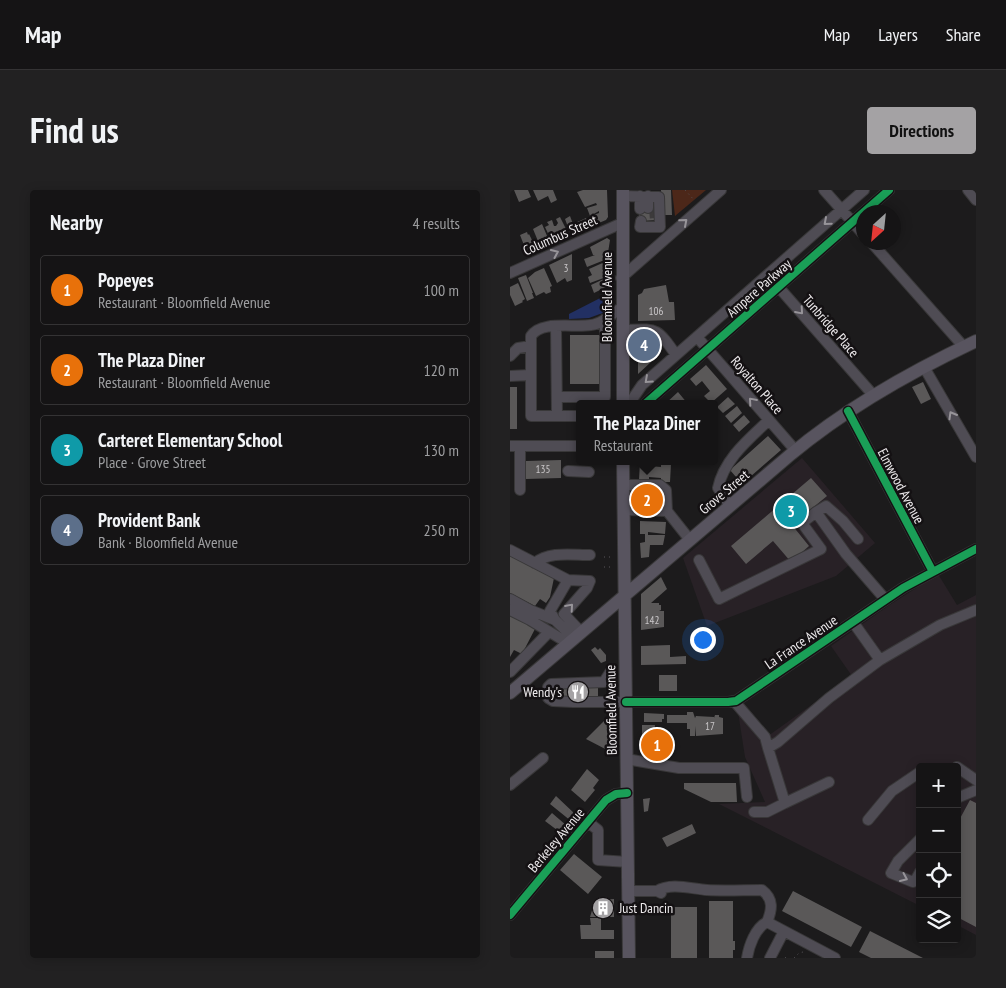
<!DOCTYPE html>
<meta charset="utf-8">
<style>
:root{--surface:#151415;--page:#222122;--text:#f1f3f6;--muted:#9d9ea0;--line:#343334;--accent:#a4a2a4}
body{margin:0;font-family:"PT Sans Narrow",sans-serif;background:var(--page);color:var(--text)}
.controls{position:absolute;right:15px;bottom:15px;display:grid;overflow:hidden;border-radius:5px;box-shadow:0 2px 12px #0003}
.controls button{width:45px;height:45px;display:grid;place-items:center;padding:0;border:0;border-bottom:1px solid var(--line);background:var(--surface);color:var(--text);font:25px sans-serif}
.compass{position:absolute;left:346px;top:15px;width:45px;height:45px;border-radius:50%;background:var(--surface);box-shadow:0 2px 12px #0003;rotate:207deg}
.you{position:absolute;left:192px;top:449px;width:18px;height:18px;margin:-12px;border:4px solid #fff;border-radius:50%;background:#1a73e8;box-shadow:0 0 0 8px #1a73e833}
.badge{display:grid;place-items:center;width:32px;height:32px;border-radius:50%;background:var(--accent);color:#fff;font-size:16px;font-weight:700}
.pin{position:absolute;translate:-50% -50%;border:2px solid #fff;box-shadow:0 1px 5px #0006}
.popup{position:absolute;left:66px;top:210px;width:142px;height:65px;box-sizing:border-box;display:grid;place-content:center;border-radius:5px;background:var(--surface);filter:drop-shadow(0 1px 4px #0005);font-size:16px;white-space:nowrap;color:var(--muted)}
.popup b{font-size:19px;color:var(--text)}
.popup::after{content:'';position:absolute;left:50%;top:100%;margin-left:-10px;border:10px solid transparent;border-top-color:var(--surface)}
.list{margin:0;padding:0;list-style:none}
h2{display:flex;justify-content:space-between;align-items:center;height:65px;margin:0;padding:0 20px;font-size:21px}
h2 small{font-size:16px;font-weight:400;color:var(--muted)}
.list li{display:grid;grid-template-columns:32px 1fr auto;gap:15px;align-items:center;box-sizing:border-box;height:70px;margin:0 10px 10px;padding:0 10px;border:1px solid var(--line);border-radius:5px}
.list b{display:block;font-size:19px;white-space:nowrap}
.list p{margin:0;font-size:16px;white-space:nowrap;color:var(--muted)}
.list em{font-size:16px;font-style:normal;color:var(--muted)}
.icon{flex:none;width:28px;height:28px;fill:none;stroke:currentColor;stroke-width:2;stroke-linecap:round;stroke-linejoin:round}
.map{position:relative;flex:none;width:466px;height:768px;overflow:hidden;border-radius:5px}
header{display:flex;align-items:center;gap:30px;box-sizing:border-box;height:70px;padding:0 25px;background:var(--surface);border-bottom:1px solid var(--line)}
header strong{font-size:24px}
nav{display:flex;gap:28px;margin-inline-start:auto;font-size:18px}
.intro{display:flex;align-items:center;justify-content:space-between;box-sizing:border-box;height:120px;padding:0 30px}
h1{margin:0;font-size:35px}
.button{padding:12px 22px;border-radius:5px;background:var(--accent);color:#111;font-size:18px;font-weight:700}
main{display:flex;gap:30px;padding:0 30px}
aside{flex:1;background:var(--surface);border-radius:5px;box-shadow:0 2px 12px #0003}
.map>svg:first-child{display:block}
</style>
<header>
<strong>Map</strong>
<nav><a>Map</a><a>Layers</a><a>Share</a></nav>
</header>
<div class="intro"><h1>Find us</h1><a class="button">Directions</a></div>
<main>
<aside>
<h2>Nearby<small>4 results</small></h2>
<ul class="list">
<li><span class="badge" style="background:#e8710a">1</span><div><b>Popeyes</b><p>Restaurant · Bloomfield Avenue</p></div><em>100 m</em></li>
<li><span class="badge" style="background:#e8710a">2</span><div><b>The Plaza Diner</b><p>Restaurant · Bloomfield Avenue</p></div><em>120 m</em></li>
<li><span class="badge" style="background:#0f9aa8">3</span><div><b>Carteret Elementary School</b><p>Place · Grove Street</p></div><em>130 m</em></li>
<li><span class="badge" style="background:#5c6f8a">4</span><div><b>Provident Bank</b><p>Bank · Bloomfield Avenue</p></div><em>250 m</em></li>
</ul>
</aside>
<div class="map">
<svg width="466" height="768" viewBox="0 0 466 768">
<rect width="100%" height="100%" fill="#1c1b1c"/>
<path fill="#282126" d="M292,268L365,353L326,386L197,436L173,368Z
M428,384L447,415L466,405V745L447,735V577H410V716L209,614L255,612L235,567L228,522L251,551L342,486L321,456L378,416Z"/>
<path fill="#4c2719" d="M162,0H196L165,26Z"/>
<path fill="#223063" d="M98,104V121L79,128L59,129V124Z"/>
<path fill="#5a5858" d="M4,0H18L21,7L9,12Z
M23,0H43L47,10L41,13L38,6L28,11Z
M73,0H97L98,27L96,30L84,35L81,26L89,23V21L80,26L77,18L87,15L86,13L75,17L67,2Z
M151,0H161L162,25H152Z
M147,19L148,30L129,31V20Z
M60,26L63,34L76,28L80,37L61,45L55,29Z
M50,27L59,45L42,52L35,37L39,35L37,32L42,30L44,36H46L48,33L46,29Z
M32,34L40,53L30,56L23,39Z
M17,42L18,45L19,44L26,58L17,63L10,45Z
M97,48L100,50L97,69L77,77L74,69L85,65H83L80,57Z
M62,64V90L57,92L55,88L47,93L39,75Z
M97,71L99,86L80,93L78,87L82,85L79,79Z
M34,78L42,96L40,97L41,102L36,104L34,102L26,106L18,88L25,82Z
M16,85L23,103H22L24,108L17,111L8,88Z
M98,87V96L84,103L81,95Z
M8,93L15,109L12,111L13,112L5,116L0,105V97Z
M156,95L159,112H164L165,130L128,131V105L132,103L134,99Z
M132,140L139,141V164H142L143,168H141V172L128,184V146L132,147Z
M60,145H91V194H60Z
M196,175L217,199L201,213L194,206L200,201L192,191L186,196L180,189Z
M413,192L421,209L411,214L402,197Z
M0,197H7V239H0Z
M168,202L178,214H155Z
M218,207L225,214L213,223L207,217Z
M227,216L232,223L221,233L215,226Z
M234,225L240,232L229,242L223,235Z
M258,246L271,260L232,294L220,280Z
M51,270V288L16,289V271Z
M130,271L139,272V276L151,277V273L161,274L160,292H151V288L139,287V291L129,290Z
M301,288L317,306L282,335L299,356L281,372L263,351L236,374L221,356Z
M131,298L140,299L141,304H144V317H130Z
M130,331L156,332L155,344L138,342V345H155L153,355H140L139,367L131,368L130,353L135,352V344H130Z
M0,365L44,388L40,407L36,413L30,409L25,416L0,403Z
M151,387L157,399L141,413H149V415H151V420L149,421H154V437L131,440V404Z
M0,424L26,437L12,464L4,460L0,467Z
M160,455V467L176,466V474L131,475V456Z
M85,457L88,460L90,458L96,465V471L91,473L81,460Z
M149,485H167V501H149Z
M49,495H86V498H88V507H85L86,509H49Z
M177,522H183L185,528L186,526L204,527V528L205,525H209V527L213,528V544L186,546V536L185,546H180V539H177V533H157V525H177Z
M134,523L154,524V529H152V532H134Z
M101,524H102L103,563L76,549Z
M132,535H145L144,547L132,546Z
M133,549L162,550V562L133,561Z
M77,579L89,590L83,598L85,600L75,612L61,600Z
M174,593H226L227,612H201L174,599Z
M46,606L65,624L61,631L40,614Z
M140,608L138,621L134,622L133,609Z
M460,610L466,613V737L447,727V634Z
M42,623L57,636L48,644L46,642L47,640L35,631Z
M182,634L186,643L157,657L152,648Z
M64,664L92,687L78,704L50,680Z
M283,701L352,737L341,757L272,721Z
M104,709V727H80L83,717L89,710Z
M199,711H223V751H225V760H223V768H199Z
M161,717H187V768H161Z
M80,728H91V740H104V749H71L70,735H81Z
M360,741L413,768H361L349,762Z
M85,761H104V768H85Z"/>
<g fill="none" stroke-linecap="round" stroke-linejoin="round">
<path stroke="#3c3a3b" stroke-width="10" stroke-dasharray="10 5" stroke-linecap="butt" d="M144,18L145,30"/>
<g stroke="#393839" stroke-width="12">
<path id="minor" d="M314,0L353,44
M458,0L466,10
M113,6L149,7L150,37H130L131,31
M130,6V19
M138,18V6
M361,52L454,157
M0,83L112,33
M258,85L364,206
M111,88L211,0
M95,129V146
M46,136L47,226
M112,140C147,139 146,136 166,165
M187,147L286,261
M0,166L8,158L21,156
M414,177L466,267
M0,186L20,185
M47,207H95V152
M119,214L132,195L354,0
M135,214L379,0
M338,221L423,382
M70,226H21V146C31,130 64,138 81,135C92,134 103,124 112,117
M0,256H70
M10,256V300
M58,281L79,282
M113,295H150L156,300L157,321
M220,316L208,298C214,269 239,249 259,230
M114,320L157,321L180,350
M306,322L316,316L333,331L348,349
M0,360L58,390L80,391L77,398L54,424L71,442
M189,370L209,409L311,359L292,333L306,322L336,364L375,409
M25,373C39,361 62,365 80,365
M58,390L40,421L45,430L64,448
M0,409L20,420L45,430
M0,420L20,430L58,453
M370,470L430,435L466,420
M101,481L94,492L41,494L38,497V508L43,511L63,512H218L226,511L393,398L466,359
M0,482L39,442
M224,511L255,547L258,558L268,552L319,508L370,470L343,432
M258,558L275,613L319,592
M116,569L169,578H234L237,607
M447,577L466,590
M0,595L33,568
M447,608L466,600
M244,622H257L275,613
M358,630L382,601L410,582
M78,632L88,640V670L118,672
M410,649L388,671L381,683L403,692L405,691L410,682
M118,701H147L151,703
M147,701C161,692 182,699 197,700C215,701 234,700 252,700C264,709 262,720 257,732L325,768
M0,725L96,610L106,604L117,603
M237,768C239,756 245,738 257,732
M260,768L274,741"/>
</g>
<g stroke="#393839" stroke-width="14">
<path id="major" d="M113,0V214
M113,271L119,768
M0,503L280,265C336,218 400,182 466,151"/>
</g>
<path stroke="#58565b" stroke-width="1" stroke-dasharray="1 4" stroke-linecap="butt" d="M175,0L185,11
M63,193V194
M94,367H104
M94,377H104
M275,767L276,768
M284,768L289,763L293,762"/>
<use href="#minor" stroke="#4f4c54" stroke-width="10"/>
<use href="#major" stroke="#58545f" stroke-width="12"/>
<g stroke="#141113" stroke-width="11">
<path id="cycleway" d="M135,214L379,0
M338,221L423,382
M116,512H218L226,511L393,398L466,359
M0,725L96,610L106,604L117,603"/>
</g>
<use href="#cycleway" stroke="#1a9f57" stroke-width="8"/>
</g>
<defs><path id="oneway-chevron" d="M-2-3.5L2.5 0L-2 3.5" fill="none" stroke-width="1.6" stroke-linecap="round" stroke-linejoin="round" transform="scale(1.25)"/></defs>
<g stroke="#979499">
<use href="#oneway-chevron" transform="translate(174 32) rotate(-41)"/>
<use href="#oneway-chevron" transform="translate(317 32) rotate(139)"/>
<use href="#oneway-chevron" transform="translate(45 63) rotate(-24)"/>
<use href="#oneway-chevron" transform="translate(290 121) rotate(49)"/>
<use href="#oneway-chevron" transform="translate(138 190) rotate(138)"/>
<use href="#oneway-chevron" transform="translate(242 211) rotate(-131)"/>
<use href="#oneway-chevron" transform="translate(442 225) rotate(-120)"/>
<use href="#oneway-chevron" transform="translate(60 417) rotate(-49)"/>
<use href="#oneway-chevron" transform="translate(394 688) rotate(24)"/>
</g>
<defs>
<g id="restaurant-disc" transform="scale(1.125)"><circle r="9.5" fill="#a4a2a4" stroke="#141113"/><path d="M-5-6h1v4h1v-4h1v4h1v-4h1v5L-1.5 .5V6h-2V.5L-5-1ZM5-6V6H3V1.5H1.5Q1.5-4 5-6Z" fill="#fff"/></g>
<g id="building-disc" transform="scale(1.125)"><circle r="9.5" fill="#a4a2a4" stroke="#141113"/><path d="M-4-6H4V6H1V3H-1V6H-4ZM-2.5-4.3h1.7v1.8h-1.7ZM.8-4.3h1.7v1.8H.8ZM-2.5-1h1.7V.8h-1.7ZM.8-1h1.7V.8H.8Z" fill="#fff"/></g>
</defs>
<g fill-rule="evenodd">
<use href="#restaurant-disc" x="68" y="502"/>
<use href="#building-disc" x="93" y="718"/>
</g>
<g text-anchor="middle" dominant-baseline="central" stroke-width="5" stroke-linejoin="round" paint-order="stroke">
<g font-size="11" fill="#c9c6c8">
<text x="56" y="78">3</text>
<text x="146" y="121">106</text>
<text x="33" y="279">135</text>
<text x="142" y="430">142</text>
<text x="200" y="536">17</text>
</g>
<g font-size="14" fill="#eeebed" stroke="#141113">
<text transform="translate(50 45) rotate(-24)">Columbus Street</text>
<text transform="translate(249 98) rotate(-41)">Ampere Parkway</text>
<text transform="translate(97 107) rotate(-90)">Bloomfield Avenue</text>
<text transform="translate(321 136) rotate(49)">Tunbridge Place</text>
<text transform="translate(247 195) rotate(49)">Royalton Place</text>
<text transform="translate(391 296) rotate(62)">Elmwood Avenue</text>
<text transform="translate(214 302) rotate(-40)">Grove Street</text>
<text transform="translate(291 452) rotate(-34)">La France Avenue</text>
<text transform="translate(101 520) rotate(-91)">Bloomfield Avenue</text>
<text transform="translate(46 650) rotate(-50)">Berkeley Avenue</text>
</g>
<g font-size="14" fill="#eeebed" stroke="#141113" text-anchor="end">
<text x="52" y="502">Wendy's</text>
<text x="109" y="718" text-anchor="start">Just Dancin</text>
</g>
</g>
</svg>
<div class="controls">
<button>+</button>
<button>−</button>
<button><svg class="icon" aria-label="locate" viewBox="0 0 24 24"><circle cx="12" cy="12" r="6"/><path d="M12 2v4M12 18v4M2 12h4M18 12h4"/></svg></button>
<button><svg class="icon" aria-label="layers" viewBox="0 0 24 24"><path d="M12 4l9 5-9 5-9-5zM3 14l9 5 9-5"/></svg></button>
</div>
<svg class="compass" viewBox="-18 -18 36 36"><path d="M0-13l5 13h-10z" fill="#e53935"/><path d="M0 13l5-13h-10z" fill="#9d9ea0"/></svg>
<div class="you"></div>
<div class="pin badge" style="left:147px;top:555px;background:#e8710a">1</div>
<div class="pin badge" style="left:137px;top:310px;background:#e8710a">2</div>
<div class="popup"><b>The Plaza Diner</b>Restaurant</div>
<div class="pin badge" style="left:281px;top:321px;background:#0f9aa8">3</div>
<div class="pin badge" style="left:134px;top:155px;background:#5c6f8a">4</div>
</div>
</main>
